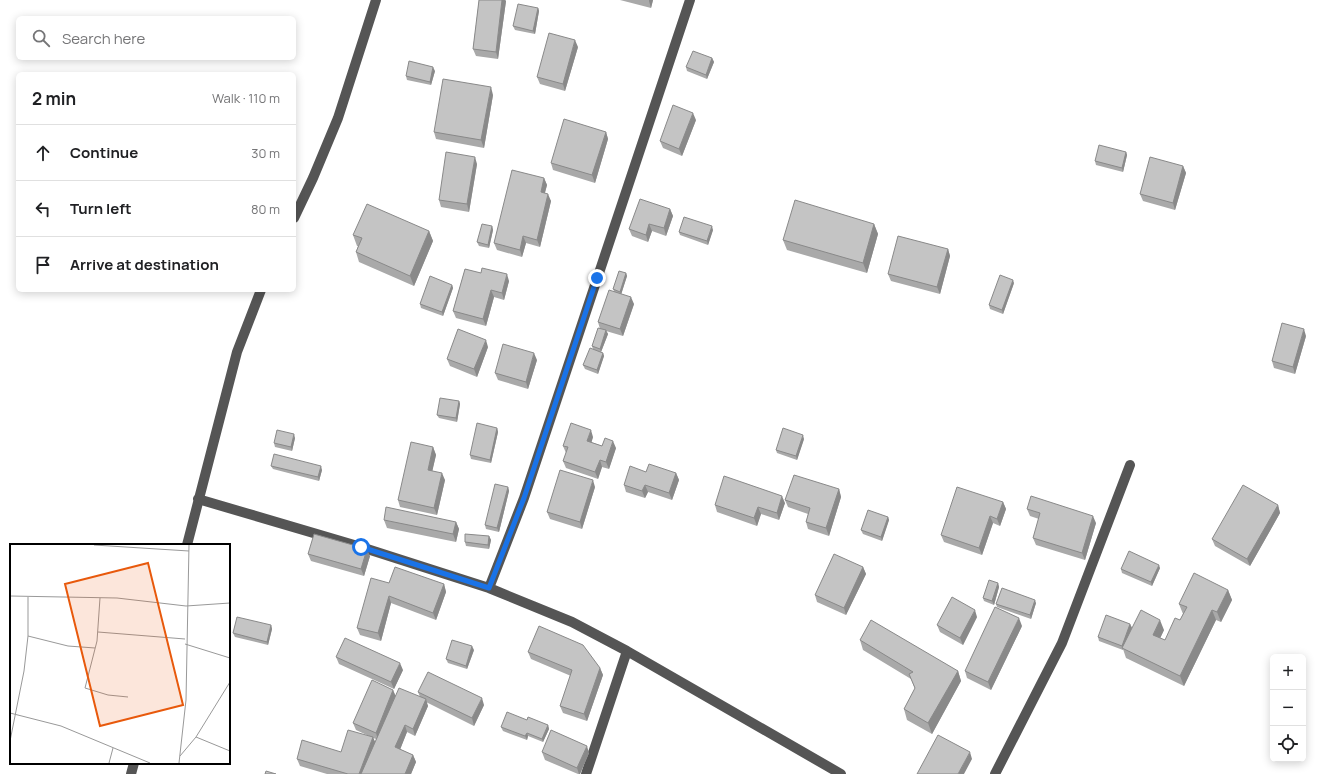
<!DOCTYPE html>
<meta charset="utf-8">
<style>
:root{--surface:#fff;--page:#f6f6f6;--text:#202124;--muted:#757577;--line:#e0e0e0}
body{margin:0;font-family:Manrope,sans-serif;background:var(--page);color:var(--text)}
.controls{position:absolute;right:12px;bottom:12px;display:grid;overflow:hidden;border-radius:6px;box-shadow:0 2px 10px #0003}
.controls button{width:36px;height:36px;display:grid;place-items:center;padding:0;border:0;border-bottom:1px solid var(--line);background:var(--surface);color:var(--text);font:20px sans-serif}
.stop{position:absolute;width:12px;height:12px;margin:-9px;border:3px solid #1a73e8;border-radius:50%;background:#fff}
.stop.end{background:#1a73e8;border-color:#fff;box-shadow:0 1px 4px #0008}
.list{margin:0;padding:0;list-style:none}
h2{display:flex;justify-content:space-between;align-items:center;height:52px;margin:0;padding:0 16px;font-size:17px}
h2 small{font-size:13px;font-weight:400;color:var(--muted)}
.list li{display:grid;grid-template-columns:26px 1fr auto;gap:12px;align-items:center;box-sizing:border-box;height:56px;padding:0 16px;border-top:1px solid var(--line)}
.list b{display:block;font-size:15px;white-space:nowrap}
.list em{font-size:13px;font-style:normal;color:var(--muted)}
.icon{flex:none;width:22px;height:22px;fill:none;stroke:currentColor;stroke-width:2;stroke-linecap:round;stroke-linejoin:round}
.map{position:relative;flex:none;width:1318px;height:774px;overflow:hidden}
.search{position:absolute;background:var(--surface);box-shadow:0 2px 10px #0003;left:16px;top:16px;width:280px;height:44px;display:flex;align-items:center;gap:10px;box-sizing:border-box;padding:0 14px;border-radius:6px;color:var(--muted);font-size:15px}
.panel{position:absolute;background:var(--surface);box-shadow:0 2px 10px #0003;left:16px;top:72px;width:280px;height:220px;border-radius:6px}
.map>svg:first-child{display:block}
</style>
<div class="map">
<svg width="1318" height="774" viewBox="0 0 1318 774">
<rect width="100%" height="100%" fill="#fff"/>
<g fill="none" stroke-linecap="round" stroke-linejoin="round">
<path stroke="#555" stroke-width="10" d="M294,218L313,178L338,118L376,0
M198,499L361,547L489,588L572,622L627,651L841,774
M187,545L237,352L261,290
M489,588L524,498L690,0
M131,774L134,763
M586,774L627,651
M995,774L1062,643L1130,465"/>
</g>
<path fill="#a9a9a9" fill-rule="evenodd" d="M479,0H505L506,1L498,59L476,56L473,49Z
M620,0H653L651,8Z
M538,8L539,11L535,34L515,30L513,26Z
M578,47L565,91L540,84L537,77Z
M712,58L714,62L707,79L687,71L686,67Z
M435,71L431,85L407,80L406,76Z
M493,95L484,148L436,139L434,132Z
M696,120L682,156L663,148L660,141Z
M606,132L608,139L595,183L553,170L551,163Z
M1126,152L1127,155L1123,172L1096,165L1095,161Z
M477,164L469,212L441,207L439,200Z
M1183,166L1186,173L1175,210L1143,201L1140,194Z
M544,178L547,185L545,193L551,201L540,247L526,243L522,257L497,250L494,243Z
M670,209L673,216L666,236L652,231L648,242L632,236L629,229Z
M874,224L878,234L867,273L787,250L783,240Z
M492,226L493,230L489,248L479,246L477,242Z
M713,230L708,245L680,235L679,232Z
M429,231L433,241L414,286L359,262L356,252L358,246H357L353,235Z
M948,249L950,256L940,294L891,281L888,274Z
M465,269L509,281L504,300L494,297L486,326L456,318L453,311Z
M626,273L627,276L621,294L634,304L623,336L606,331L608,334L601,352L603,353L604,356L598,374L585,369L583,365L593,349L592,346L600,329L598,322L614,291L613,289Z
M1014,283L1003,314L990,309L989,305Z
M452,285L453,288L443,316L421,308L420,304Z
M1306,336L1295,374L1274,368L1272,361Z
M488,347L477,377L450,366L447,359Z
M537,360L528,389L498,380L495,373Z
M459,401L460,404L457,422L439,418L437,415Z
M497,428L498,432L491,463L471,459L470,455Z
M593,437L591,442L602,446L616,448L609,469L602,467L598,479L566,468L563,461L566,453L563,446Z
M295,438L292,451L275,447L274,443Z
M804,439L797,460L777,453L776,450Z
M433,447L436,455L432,471L445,480L437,515L400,507L398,500Z
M271,466L322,470L319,481L273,469Z
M676,473L679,480L672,500L648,492L645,498L626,492L624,485Z
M508,487L509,491L499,532L486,529L485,525Z
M595,487L582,529L550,519L547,512Z
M839,489L841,497L829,536L808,529L806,522L808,514L788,507L785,500Z
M1003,502L1006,509L1000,526L993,523L982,555L944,542L941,535Z
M785,503L779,520L761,514L757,526L717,512L715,505Z
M1278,505L1280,513L1250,566L1215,546L1212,539Z
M1027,509L1096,523L1085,560L1036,545L1033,538L1039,519L1030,516Z
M888,517L889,520L882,541L863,534L861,530Z
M384,520L456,522L459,529L456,542L387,528Z
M489,536L491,540L489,549L466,546L465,542Z
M308,554L370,556L364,576L311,561Z
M863,567L866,574L846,615L817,602L815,595Z
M1160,568L1152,586L1122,573L1121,569Z
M389,583L444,584L446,592L436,620L391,603L381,641L360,635L357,628Z
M998,583L999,587L994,605L984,601L983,598Z
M1228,590L1232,600L1221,622L1216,620L1184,686L1126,658L1123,649V650L1099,641L1098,637L1130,624L1132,628L1129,634L1164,630L1160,638L1165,640L1180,620L1183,614L1179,604Z
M1036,603L1031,619L997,607L996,604Z
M977,617L963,645L940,632L937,625Z
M271,625L272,629L268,645L235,637L233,633Z
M1022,626L991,690L967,678L965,671Z
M860,640L958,671L961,681L932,734L907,720L904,709L915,689L911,679L863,650Z
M474,650L467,669L448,663L446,659Z
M528,652L600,668L603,675L587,721L563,713L560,706L571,676L531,659Z
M336,657L403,670L394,689L339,664Z
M393,690L395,695L420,697L418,692L484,705L474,726L426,702L428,706L415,736L407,732L400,749L413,755L416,762L411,774H327L300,766L297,759L341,752L369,736L356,730L353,723ZM373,738L376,739L375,742Z
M527,720L548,725L549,729L543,742L528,736L527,740L503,731L501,727Z
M542,752L589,753L580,774H578L545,760Z"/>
<path fill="#898989" d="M502,0H505L506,1L498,59L496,52Z
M649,0H653L651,8L649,1Z
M538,8L539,11L535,34L533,31Z
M575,40L578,47L565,91L563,84Z
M712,58L714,62L707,79L706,75Z
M433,67L435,71L431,85L430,82Z
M491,87L493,95L484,148L481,140Z
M693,113L696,120L682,156L679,149Z
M606,132L608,139L595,183L592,175Z
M1126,152L1127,155L1123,172L1122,168Z
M475,157L477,164L469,212L467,204Z
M1183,166L1186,173L1175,210L1173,203Z
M544,178L547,185L543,199L541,192Z
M548,194L551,201L540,247L537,240Z
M670,209L673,216L666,236L664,228Z
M649,224L652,231L648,242L646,235Z
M874,224L878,234L867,273L863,263Z
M492,226L493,230L489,248L488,245Z
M712,226L713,230L708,245L707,241Z
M429,231L433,241L414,286L410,276Z
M523,236L526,243L522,257L520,250Z
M948,249L950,256L940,294L937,287Z
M626,273L627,276L621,295L620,292Z
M507,274L509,281L504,300L502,293Z
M1013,280L1014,283L1003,314L1002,310Z
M452,285L453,288L443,316L442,312Z
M491,290L494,297L486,326L483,319Z
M631,297L634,304L623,336L620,329Z
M1304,329L1306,336L1295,374L1293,367Z
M606,330L608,334L601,352L600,349Z
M486,340L488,347L477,377L474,369Z
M534,353L537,360L528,389L526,382Z
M603,353L604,356L598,374L597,370Z
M459,401L460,404L457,422L456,418Z
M497,428L498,432L491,463L490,460Z
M591,430L593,437L590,448L587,441Z
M294,434L295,438L292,451L291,447Z
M803,435L804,439L797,460L796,456Z
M613,441L616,448L609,469L606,462Z
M433,447L436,455L431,477L428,470Z
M600,460L602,467L598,479L595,472Z
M321,466L322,470L319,481L318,477Z
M442,473L445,480L437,515L434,508Z
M676,473L679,480L672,500L669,493Z
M593,480L595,487L582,529L580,522Z
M645,485L648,492L645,498L642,491Z
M508,487L509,491L499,532L497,528Z
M839,489L841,497L829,536L826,528Z
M782,496L785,503L779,520L777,513Z
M1003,502L1006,509L1000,526L997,519Z
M1278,505L1280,513L1250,566L1247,559Z
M758,507L761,514L757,526L754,518Z
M990,516L993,523L982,555L979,548Z
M1093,516L1096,523L1085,560L1082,553Z
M888,517L889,520L882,541L881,537Z
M456,522L459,529L456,542L453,534Z
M489,536L491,540L489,549L488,545Z
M367,549L370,556L364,576L361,569Z
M1159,565L1160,568L1152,586L1151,582Z
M863,567L866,574L846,615L844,608Z
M998,583L999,587L994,605L992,601Z
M444,584L446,592L436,620L433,613Z
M1228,590L1232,600L1221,622L1217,612Z
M389,596L391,603L381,641L378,633Z
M1035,600L1036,603L1031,619L1030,615Z
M975,610L977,617L963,645L960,638Z
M1212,610L1216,620L1184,686L1180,676Z
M1019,618L1022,626L991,690L988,682Z
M1160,620L1164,630L1157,645L1153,635Z
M1130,624L1132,628L1124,648H1122L1123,650L1122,646Z
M271,625L272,629L268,645L267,642Z
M472,646L474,650L467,669L466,666Z
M400,663L403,670L394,689L391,682Z
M600,668L603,675L587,721L584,714Z
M958,671L961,681L932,734L928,723Z
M393,690L396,697L378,740L376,733Z
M482,698L484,705L474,726L472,718Z
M426,699L428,706L415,736L413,729Z
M405,725L407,732L398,755L395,747Z
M548,725L549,729L543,742L542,739Z
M527,733L528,736L527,740L525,736Z
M373,737L376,744L364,774H359Z
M587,746L589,753L580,774H579L577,768Z
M970,752L972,759L964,774H958Z
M413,755L416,762L411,774H405Z"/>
<path fill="#c4c4c4" stroke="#898989" d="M479,0H502L496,52L473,49Z
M518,4L538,8L533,31L513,26Z
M549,33L575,40L563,84L537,77Z
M693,51L712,58L706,75L686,67Z
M409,61L433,67L430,82L406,76Z
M443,79L491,87L481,140L434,132Z
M673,105L693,113L679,149L660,141Z
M564,119L606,132L592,175L551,163Z
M1099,145L1126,152L1122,168L1095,161Z
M446,152L475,157L467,204L439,200Z
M1150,157L1183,166L1173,203L1140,194Z
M512,170L544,178L541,192L548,194L537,240L523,236L520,250L494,243Z
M640,199L670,209L664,228L649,224L646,235L629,229Z
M795,200L874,224L863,263L783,240Z
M367,204L429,231L410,276L356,252L362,238L353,235Z
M684,217L712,226L707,241L679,232Z
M482,224L492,226L488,245L477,242Z
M898,236L948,249L937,287L888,274Z
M482,268L507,274L502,293L491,290L483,319L453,311L465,269L481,273Z
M619,271L626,273L620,292L613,289Z
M1000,275L1013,280L1002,310L989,305Z
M430,276L452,285L442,312L420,304Z
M609,290L631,297L620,329L598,322Z
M1282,323L1304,329L1293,367L1272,361Z
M598,328L606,330L600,349L592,346Z
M458,329L486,340L474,369L447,359Z
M503,344L534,353L526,382L495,373Z
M590,348L603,353L597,370L583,365Z
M440,398L459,401L456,418L437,415Z
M477,423L497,428L490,460L470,455Z
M571,423L591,430L587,441L602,446L605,438L613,441L606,462L600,460L595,472L563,461L568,447L563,446Z
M783,428L803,435L796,456L776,450Z
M277,430L294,434L291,447L274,443Z
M411,442L433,447L428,470L442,473L434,508L398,500Z
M274,454L321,466L318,477L271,466Z
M649,464L676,473L669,493L645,485L642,491L624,485L630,466L646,472Z
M560,470L593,480L580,522L547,512Z
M794,475L839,489L826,528L806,522L810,508L785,500Z
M724,476L782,496L777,513L758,507L754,518L715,505Z
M495,484L508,487L497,528L485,525Z
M1243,485L1278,505L1247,559L1212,539Z
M957,487L1003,502L997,519L990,516L979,548L941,535Z
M1031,496L1093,516L1082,553L1033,538L1040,513L1027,509Z
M386,507L456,522L453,534L384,520Z
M868,510L888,517L881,537L861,530Z
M314,534L367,549L361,569L308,554Z
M465,534L489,536L488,545L465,542Z
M1129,551L1159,565L1151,582L1121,569Z
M834,554L863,567L844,608L815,595Z
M395,567L444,584L433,613L389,596L378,633L357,628L371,578L389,583Z
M1194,573L1228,590L1217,612L1212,610L1180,676L1122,648L1141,610L1160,620L1153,635L1165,640L1175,618L1180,620L1187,607L1179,604Z
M989,580L998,583L992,601L983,598Z
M1002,588L1035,600L1030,615L996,604Z
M952,597L975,610L960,638L937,625Z
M995,607L1019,618L988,682L965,671Z
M1106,615L1130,624L1122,646L1098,637Z
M237,617L271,625L267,642L233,633Z
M871,620L958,671L928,723L904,709L915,688L909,674L913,672L860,640Z
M539,626L583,645L600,668L584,714L560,706L572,670L528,652Z
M345,638L400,663L391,682L336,657Z
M452,640L472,646L466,666L446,659Z
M428,672L482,698L472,718L418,692Z
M372,680L393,690L376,733L353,723Z
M399,688L426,699L413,729L405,725L395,747L413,755L405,774H361Z
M507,712L527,720L528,717L548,725L542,739L527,733L525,736L501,727Z
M348,730L373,737L359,774H348L297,759L302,740L341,752Z
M551,730L587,746L577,768L542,752Z
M938,735L970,752L958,774H917Z
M266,771L276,774H265Z"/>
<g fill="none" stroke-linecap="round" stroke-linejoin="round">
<path stroke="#1a73e8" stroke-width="5" d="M361,547L489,588L524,498L597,278"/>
</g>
<g transform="translate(10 544)">
<rect width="220" height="220" fill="#fff"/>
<path fill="none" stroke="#999" stroke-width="1" d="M84,1L179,7M0,52L107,54L176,62L220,59M90,54L87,97L75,144L98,151L118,153M88,88L175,95M18,92L58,102L85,104M175,100L220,114M0,169L51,182L140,219M186,193L220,207M0,197L14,127L18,92V53M170,212L186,193L220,138M99,219L103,204M169,219L176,156L179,1"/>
<path fill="#e8590c" fill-opacity="0.15" stroke="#e8590c" stroke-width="2" d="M138,19L173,161L90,182L55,40Z"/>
<rect width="220" height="220" fill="none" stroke="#000" stroke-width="2"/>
</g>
</svg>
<div class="controls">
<button>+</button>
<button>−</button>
<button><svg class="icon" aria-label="locate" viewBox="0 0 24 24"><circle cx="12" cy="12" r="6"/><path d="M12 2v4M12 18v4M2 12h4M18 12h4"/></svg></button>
</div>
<div class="stop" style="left:361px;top:547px"></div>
<div class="stop end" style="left:597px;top:278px"></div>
<div class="search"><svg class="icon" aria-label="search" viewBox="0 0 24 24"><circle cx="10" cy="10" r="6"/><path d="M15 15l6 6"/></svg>Search here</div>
<section class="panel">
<h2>2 min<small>Walk · 110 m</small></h2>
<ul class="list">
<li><svg class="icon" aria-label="ahead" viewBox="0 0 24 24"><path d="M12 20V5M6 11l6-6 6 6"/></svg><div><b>Continue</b></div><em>30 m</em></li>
<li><svg class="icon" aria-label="left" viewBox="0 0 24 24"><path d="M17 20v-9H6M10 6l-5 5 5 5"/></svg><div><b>Turn left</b></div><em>80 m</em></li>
<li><svg class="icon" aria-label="arrive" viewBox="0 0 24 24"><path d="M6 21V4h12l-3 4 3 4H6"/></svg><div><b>Arrive at destination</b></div></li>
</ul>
</section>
</div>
